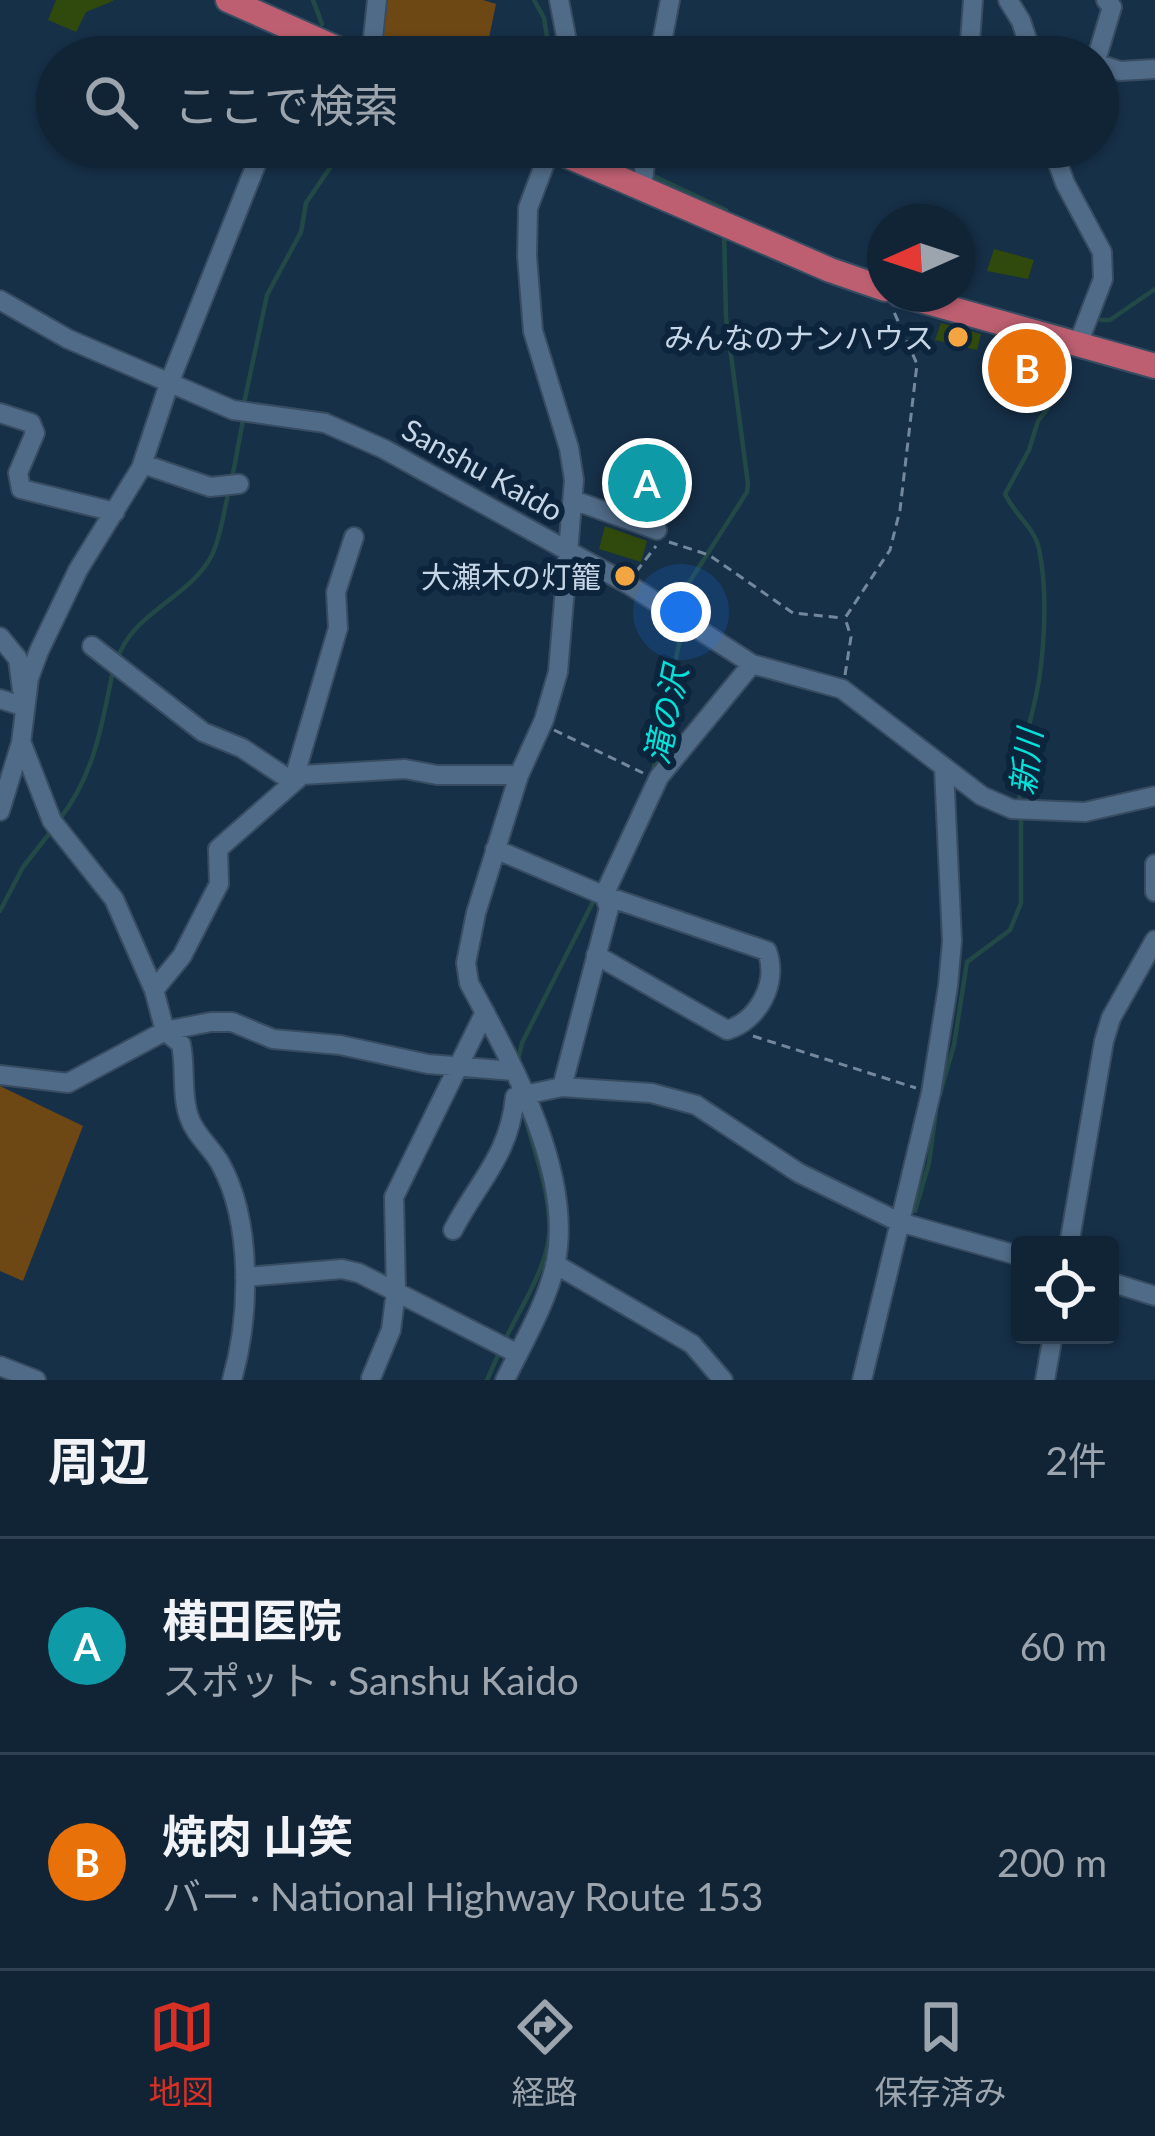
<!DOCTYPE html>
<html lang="ja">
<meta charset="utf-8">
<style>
:root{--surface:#102436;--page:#192c3e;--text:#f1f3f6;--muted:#9ca4ad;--line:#304151;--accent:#d93025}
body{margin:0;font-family:Lato,"Noto Sans JP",sans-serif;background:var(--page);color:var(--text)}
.controls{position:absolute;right:36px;bottom:36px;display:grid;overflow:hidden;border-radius:12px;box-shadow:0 3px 9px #0004}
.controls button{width:108px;height:108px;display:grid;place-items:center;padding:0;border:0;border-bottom:3px solid var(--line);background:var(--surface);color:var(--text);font:60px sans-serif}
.compass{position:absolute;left:867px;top:204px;width:108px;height:108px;border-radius:50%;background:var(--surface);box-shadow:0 3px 9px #0004;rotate:267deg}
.you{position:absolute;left:681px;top:612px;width:42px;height:42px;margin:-30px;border:9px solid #fff;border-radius:50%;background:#1a73e8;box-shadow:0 0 0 18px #1a73e833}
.badge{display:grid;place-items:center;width:78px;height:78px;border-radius:50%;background:var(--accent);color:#fff;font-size:39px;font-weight:700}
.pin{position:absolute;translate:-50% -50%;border:6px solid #fff;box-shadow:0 3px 12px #0006}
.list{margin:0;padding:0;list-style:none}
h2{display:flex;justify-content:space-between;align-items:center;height:156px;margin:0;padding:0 48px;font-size:51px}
h2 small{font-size:39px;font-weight:400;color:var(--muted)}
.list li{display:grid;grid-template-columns:78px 1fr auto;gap:36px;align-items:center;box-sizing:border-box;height:216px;padding:0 48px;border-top:3px solid var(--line)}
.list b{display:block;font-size:45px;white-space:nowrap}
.list p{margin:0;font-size:39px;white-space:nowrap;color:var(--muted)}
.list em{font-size:39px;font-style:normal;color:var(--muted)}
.icon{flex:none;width:66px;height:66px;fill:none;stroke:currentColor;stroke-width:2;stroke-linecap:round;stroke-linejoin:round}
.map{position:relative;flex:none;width:1155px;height:1380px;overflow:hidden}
.search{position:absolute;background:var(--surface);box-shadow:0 3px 9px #0004;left:36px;right:36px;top:36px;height:132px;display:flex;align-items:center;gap:30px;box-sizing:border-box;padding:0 42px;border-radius:66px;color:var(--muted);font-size:45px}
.sheet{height:588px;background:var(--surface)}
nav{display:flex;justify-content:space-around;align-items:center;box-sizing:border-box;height:168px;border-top:3px solid var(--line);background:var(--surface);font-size:33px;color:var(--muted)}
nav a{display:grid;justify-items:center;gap:6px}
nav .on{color:var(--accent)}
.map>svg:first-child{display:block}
</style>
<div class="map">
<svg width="1155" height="1380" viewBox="0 0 1155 1380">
<rect width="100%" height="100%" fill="#163048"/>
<path fill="#6d4714" d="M382,0H483L496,4L485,57L380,55Z
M0,1086L83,1126L23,1281L0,1271Z"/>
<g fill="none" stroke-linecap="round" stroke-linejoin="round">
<path stroke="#224946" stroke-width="4.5" d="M313,0L322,24
M534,0L544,18L550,57
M602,147L603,154L637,168
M647,173L726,210V213
M1101,320H1110L1155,289
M243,408L267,295L301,232L306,203L344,147
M232,479L243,420
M683,612V592L747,492L748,484L726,317L724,231
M117,660C131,613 190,598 212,555C221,536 224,510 229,490
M653,771L683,624
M1020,803C1016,754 1034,719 1040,673C1045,636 1047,586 1039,549C1035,528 1014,514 1005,494L1029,450L1038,421L1060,392L1061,347
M58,821C94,777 102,725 113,670
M0,911L23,867L52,830
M517,1064L522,1043L596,896
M940,1094L954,1045L967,962L1010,930L1021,903V815
M915,1211L929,1163L936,1111
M504,1342C519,1310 545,1272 549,1236C552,1197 534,1151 524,1114
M487,1380L499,1353"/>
</g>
<path fill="#30490c" d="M56,0H113V1L86,12L76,32L48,20Z
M994,249L1034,260L1028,279L987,271Z
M941,323L981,334L977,350L935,340Z
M644,466L664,472L658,493L650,491L645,511L628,505L636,474L642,473Z
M509,485L539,502L531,515L501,498Z
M605,526L647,541L641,562L599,549Z"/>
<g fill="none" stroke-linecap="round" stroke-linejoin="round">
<g stroke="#384c61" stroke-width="22">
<path id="minor" d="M559,0L570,57
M1008,0L1021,21L1033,57
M1032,47L1072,57
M286,57L291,28
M371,57L377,0
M659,57L670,0
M969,57L973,0
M1097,57L1112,7L1106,0
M1098,64L1120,71L1155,69
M1052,147L1065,183L1102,252L1103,279L1078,344
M642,189L647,147
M0,300L68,339L233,410L325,423L384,449L628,584L752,664L842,689L982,796L1012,809L1085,812L1155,796
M0,413L31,423L35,433L18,473L21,489L115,512
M143,464L210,487L239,484
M573,500L657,530
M0,637L18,659L22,690
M92,646L203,732L242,748L293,782L338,628L336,592L354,537
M0,699L25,707
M22,744L52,821L114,899L154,990L165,1031L181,1044C186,1068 181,1094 189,1117C195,1135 211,1147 220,1163C253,1222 250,1317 232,1380
M0,811L21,743L29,678L39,651L78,570L141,468L170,381L263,147
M495,849L603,895L767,951C779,983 758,1021 727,1030L596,955
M1155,864V892
M154,990L182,956L219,884L218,849L302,775L405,769L437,775H519
M0,1075L68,1083L165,1031L211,1022H232L273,1039L340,1045L428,1064L514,1071
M562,1087L609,908L604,895L659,777L752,664
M453,1230C479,1180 509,1156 515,1097L562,1087L651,1093L696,1105L799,1173L899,1222L1020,1256
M1069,1245L1104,1041L1111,1018L1155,940
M555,1264L692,1344L723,1380
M245,1277L342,1269L359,1273L518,1354
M1110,1282L1155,1296
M0,1366L36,1380
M371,1378L391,1330L396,1291L394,1197L485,1012
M505,1380C523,1343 548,1301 556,1261C573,1171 511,1061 469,983L466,963L476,913L519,775L544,720L558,672L574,480L569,448L533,331L527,256L528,208L551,147
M862,1380L931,1093L948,986L952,941L944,769
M1045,1380L1053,1335"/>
</g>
<g stroke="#384c61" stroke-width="28">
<path id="highway" d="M228,0L356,57
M547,147L830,270L885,289
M899,294L1155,366"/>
</g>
<path stroke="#74889c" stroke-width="3" stroke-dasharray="9 6" stroke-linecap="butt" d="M669,542L709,555L793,613L843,618
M636,572L656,546
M845,675L851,637L845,618L890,550L900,510L917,364L894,312
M554,730L643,773
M753,1036L916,1088"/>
<use href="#minor" stroke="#506b87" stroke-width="18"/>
<use href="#highway" stroke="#bd5f71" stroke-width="24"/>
</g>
<g fill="#f2a541" stroke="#0c253d" stroke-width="4.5">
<circle cx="958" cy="337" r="12"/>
<circle cx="625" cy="576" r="12"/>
</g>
<g text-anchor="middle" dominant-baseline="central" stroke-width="12" stroke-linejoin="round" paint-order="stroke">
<g font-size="30" fill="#c7d6e6" stroke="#0c253d" text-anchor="end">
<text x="934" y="337">みんなのナンハウス</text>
<text x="601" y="576">大瀬木の灯籠</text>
</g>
<g font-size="30" fill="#c7d6e6" stroke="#0c253d">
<text transform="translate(483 469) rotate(29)">Sanshu Kaido</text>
</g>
<g font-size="33" font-style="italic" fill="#04e1d8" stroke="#0c253d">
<text transform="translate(665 715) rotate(-78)">滝の沢</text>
<text transform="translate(1025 762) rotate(-83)">新川</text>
</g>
</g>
</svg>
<div class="controls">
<button><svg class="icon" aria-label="locate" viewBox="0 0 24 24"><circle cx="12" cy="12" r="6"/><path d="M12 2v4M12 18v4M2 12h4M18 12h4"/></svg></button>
</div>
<svg class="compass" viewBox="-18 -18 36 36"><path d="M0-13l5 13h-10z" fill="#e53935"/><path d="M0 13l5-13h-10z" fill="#9ca4ad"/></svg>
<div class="you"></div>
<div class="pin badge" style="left:647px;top:483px;background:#0f9aa8">A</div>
<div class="pin badge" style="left:1027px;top:368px;background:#e8710a">B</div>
<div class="search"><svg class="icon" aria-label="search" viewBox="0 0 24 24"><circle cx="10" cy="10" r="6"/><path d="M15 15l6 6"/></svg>ここで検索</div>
</div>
<section class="sheet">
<h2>周辺<small>2件</small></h2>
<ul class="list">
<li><span class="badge" style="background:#0f9aa8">A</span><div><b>横田医院</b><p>スポット · Sanshu Kaido</p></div><em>60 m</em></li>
<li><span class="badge" style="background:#e8710a">B</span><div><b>焼肉 山笑</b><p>バー · National Highway Route 153</p></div><em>200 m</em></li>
</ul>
</section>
<nav>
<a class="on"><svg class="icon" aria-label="map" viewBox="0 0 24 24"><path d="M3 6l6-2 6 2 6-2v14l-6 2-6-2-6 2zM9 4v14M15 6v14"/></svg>地図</a>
<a><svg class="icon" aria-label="directions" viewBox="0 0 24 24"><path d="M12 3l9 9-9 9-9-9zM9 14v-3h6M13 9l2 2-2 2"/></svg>経路</a>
<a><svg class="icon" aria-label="saved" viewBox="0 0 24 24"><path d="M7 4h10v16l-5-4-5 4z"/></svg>保存済み</a>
</nav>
